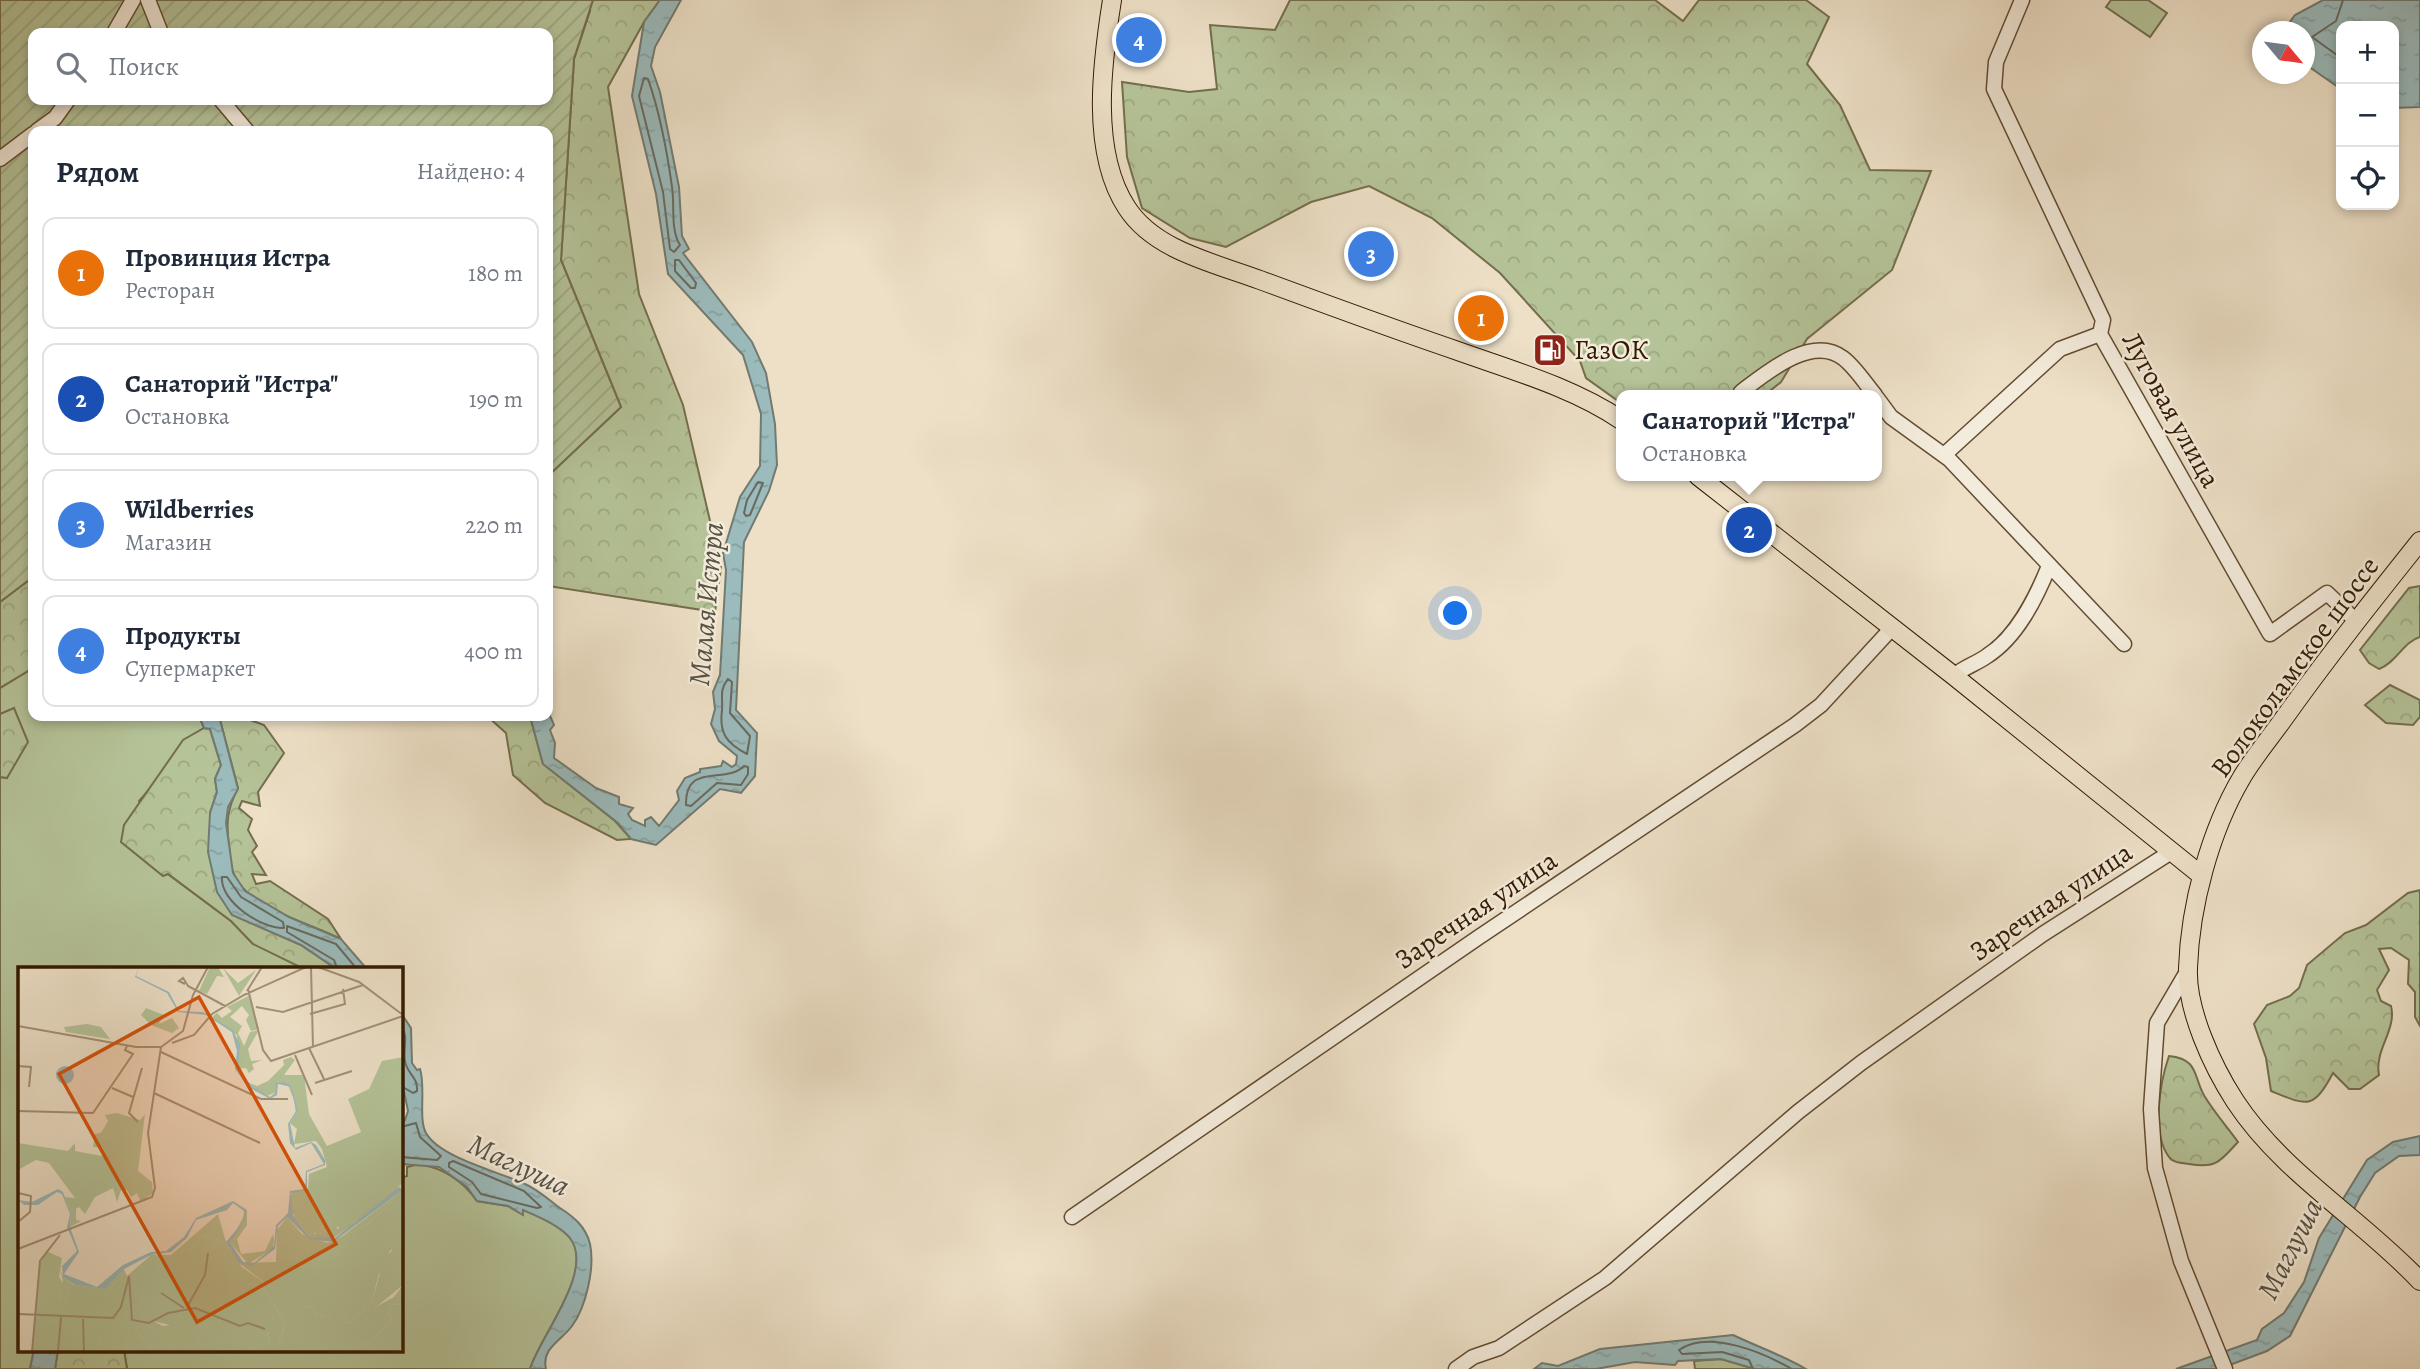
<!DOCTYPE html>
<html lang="ru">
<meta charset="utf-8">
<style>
:root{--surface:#fff;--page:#f6f6f7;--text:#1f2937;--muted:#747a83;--line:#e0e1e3;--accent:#1a73e8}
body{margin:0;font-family:Alegreya,serif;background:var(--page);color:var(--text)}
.controls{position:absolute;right:21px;top:21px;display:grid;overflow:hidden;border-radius:14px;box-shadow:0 4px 10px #0003}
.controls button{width:63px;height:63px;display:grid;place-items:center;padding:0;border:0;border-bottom:2px solid var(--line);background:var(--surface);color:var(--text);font:35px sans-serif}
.compass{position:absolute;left:2252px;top:21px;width:63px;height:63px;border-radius:50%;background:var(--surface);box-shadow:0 4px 10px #0003;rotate:119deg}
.you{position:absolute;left:1456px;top:614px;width:24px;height:24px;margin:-18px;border:5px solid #fff;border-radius:50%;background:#1a73e8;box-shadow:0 0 0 10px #1a73e833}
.badge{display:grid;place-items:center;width:46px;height:46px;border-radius:50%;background:var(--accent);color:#fff;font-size:23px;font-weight:700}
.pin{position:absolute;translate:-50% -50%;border:4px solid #fff;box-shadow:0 2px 7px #0006}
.popup{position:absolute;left:1616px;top:390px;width:266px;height:91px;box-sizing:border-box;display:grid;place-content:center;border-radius:14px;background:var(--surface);filter:drop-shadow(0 2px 5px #0005);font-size:23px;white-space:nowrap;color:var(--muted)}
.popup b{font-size:26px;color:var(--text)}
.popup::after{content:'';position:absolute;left:50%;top:100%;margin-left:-14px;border:14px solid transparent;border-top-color:var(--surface)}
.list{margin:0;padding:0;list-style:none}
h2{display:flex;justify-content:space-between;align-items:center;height:91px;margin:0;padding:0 28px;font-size:30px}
h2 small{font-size:23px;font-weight:400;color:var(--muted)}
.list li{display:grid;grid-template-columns:46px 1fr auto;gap:21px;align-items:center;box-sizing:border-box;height:112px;margin:0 14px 14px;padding:0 14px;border:2px solid var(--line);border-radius:14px}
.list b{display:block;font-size:26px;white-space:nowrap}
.list p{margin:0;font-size:23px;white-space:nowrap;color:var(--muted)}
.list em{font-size:23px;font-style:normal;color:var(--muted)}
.icon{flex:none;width:38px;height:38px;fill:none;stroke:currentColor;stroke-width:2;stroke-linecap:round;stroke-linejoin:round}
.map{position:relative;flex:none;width:2420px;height:1369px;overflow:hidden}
.search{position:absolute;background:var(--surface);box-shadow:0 4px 10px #0003;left:28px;top:28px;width:525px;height:77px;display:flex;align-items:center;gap:18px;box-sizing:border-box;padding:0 24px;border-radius:14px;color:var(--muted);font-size:26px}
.panel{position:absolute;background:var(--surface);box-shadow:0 4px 10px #0003;left:28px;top:126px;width:525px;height:595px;border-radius:14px}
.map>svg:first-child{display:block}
</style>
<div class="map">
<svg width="2420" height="1369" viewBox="0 0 2420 1369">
<defs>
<pattern id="forest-crowns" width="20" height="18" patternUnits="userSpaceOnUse" patternTransform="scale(1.75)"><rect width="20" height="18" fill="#b5c398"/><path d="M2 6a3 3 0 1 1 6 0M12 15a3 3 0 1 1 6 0" fill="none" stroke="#9ca781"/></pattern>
<pattern id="garden-furrows" width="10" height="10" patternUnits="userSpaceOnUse" patternTransform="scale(1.75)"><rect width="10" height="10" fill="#b5c398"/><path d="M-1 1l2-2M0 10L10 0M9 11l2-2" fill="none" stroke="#9ca781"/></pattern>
<pattern id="water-ripples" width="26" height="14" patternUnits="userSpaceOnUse" patternTransform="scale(1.75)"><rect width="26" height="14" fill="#9bbbbc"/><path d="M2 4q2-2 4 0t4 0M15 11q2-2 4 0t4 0" fill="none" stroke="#86a0a0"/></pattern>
</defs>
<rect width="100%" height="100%" fill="#ede0c7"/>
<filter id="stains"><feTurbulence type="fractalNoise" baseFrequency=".00286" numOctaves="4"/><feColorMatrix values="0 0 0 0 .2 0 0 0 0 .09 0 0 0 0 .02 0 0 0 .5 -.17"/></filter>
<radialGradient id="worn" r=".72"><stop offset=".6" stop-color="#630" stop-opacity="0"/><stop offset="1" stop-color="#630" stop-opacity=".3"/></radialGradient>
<path fill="#b5c398" stroke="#746e4c" stroke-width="2" d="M2111,0H2148L2167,13L2150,37L2106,7Z
M33,668V716H199L204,728C170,748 165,774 139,801L168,874L231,921L253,944L324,968H19V1350H34L30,1369H0V777L7,778L14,708L0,714V688Z
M419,1164C443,1168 463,1181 477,1201L508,1206L523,1214V1209C538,1217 559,1224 570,1238C596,1270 540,1336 530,1369H127L124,1350H401V1178L407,1176V1167Z
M1721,1359L1755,1369H1695L1694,1361Z"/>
<path fill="url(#forest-crowns)" stroke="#746e4c" stroke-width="2" d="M532,0H660L644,22L608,87L639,294L683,405L721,568L715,612L548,586V476L621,407L561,260L574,59L590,11Z
M1290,0H1655L1683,21L1699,0H1806L1829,17L1807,64L1840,105L1870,170L1931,171L1892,270L1807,339L1781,382L1765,395H1621V403L1586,378L1580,361L1500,273L1432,218L1369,186L1311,202L1226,247L1190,238L1142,208L1127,157L1122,82L1189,92L1217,89L1210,25L1275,30Z
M33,577V668L0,688V602Z
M2420,586V637C2403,642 2397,662 2379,669L2369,663L2360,650L2409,588Z
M2390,685L2420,700V717L2413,725L2386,723L2365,705Z
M14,708L28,742L7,778L0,777V714Z
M219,716H260L250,720L264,725L284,753L258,792L260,806L242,801L239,808L252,819L248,830L257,846L252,852L266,875L252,874L256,884L270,881L328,919L341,939C311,923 245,908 233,872C230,864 230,854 229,845C226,823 227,809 238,788Z
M487,716H530L543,764L615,821L631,839L617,840L545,803L513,775L506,733Z
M204,728L210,729L221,765L215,779L217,792L210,813L233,915L301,945L335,968H302L253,944L231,921L168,874L163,876L121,842L124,825L183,740Z
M2420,890V1026L2415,1017V992L2408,984L2409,960L2391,948L2379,949L2389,970L2377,990L2381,1001L2391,1006C2397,1030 2374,1050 2379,1075L2360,1089H2349L2333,1073C2313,1110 2308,1106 2271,1091L2266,1058L2254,1024L2267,1005L2290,996L2299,988L2307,965L2345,933L2366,925L2408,893Z
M2169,1056C2200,1059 2193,1078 2205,1097C2215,1113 2227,1127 2238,1142C2220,1161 2217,1169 2189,1164C2182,1163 2173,1163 2169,1157C2151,1133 2160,1082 2169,1056Z
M58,1350H124L127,1369H55Z"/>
<path fill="url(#garden-furrows)" stroke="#746e4c" stroke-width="2" fill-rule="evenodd" d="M0,0H593L574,59L561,260L621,407L548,476V131H33V577L0,602ZM33,33H548V100H33Z"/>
<path fill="url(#water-ripples)" stroke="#727b71" stroke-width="2" d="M660,0H681L655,47L651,66L660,92L679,187L682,236L689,249L683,253L752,342L766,373L775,424L777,465L769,491L744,542L736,710L757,733L755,776L741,793L720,789L656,845L631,839L618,823L543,764L530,716H548V711L554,725L550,730L555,743L554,758L596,788L619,797V804L633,808L628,814L632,820L645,826V820L651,817L659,826L679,800L677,791L685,778L700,772V769L721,766L723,761L732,767L736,764L737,756L719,741L711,724L715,709L713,692L720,675L726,570L723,553L740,497L760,466L761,414L743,355L668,274L656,194L632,96L644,22Z
M2323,0H2420V107L2394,108V26H2341V89L2305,64L2304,32L2284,30L2295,15Z
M199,716H219L238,789L228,807L226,823L233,873L245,891L289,917L341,939L366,968H335L301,945L232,915L217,892L208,852L210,813L217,792L215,779L221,765L210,729L204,728Z
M401,1013L411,1028L412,1063L417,1070L420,1069C426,1087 418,1119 426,1133C440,1158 500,1172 525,1184C537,1189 549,1200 560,1208C574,1217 586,1227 590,1244C595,1268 586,1307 572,1326C562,1340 541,1348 546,1369H530C540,1336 595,1271 570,1238C559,1225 539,1217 523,1210V1215L508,1206L477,1201L467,1187L439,1167L401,1164V1120H405L408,1111L401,1077Z
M2420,1136V1155L2399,1156L2375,1173L2360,1197L2290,1336L2267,1351L2219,1369H2176L2257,1340L2262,1329L2284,1313L2304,1282L2319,1238L2367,1160L2393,1142Z
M1733,1335C1758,1347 1782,1355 1806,1369H1755L1721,1359L1678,1361L1675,1365L1635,1362L1596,1369H1534L1542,1363L1558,1366L1600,1349Z
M34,1350H58L55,1369H30Z"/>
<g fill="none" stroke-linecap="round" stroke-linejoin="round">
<path stroke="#686a5e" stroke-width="2" d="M2341,58L2312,37L2336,21L2343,0
M644,78L648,79C660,113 667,151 672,187C675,205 670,229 680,245L674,252L670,249L663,192L639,96Z
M675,260H679L696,283L695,288H691L675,271Z
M758,482L763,483L750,515L746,516L744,513L747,500Z
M728,679L732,682L730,713L750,736L747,754C726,743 719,733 722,710C723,697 719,690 728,679Z
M744,766L748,767V774L741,785L717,783L691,806L686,805C685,761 726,785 744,766Z
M222,877H227L241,897L283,922L284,928C262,929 220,902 222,877Z
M337,968L334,960L287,932V926L336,944L356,968
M401,1027C410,1036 401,1052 406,1065C410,1076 418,1078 417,1091L413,1093L401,1086
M401,1127L416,1123L420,1137L441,1156L437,1160L401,1157
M453,1161L524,1191L541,1207L537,1208L481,1194L472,1182L449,1167V1163Z
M1753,1369L1749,1360L1722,1352L1682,1354L1679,1350C1709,1329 1764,1353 1792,1369"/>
<g stroke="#624c32" stroke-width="17">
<path id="minor" d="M148,0L161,33
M2022,0L1996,62L1994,89L2103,320L2100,334L2270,634L2327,593L2356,621
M114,33L133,0
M221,100L247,131
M37,131L55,118L68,100
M0,159L33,134
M1741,392C1765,374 1811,334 1843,358C1855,367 1865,383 1875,395
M1877,398L1891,417L1949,459L2124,644
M1944,455L2060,349L2100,334
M1954,676C1964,667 1976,664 1987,656C2017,637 2036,598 2049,566
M2188,970L2157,1023L2151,1109L2155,1168L2181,1261L2225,1369
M1072,1217L1479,937L1795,725L1821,705L1892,628
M1456,1369L1473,1357L1499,1348L1605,1278L1798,1112L1861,1063L2043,934L2171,852"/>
</g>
<g stroke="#341a00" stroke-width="20">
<path id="major" d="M1112,0C1102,63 1090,152 1127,208C1155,251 1215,263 1260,280C1325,304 1390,328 1455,350C1511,370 1572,387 1621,420
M1698,476L1954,676L2202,876
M2420,541C2373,600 2326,659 2282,721C2269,739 2254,757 2242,777C2210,831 2190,906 2188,968C2186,1010 2213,1067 2235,1101C2282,1173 2362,1219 2420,1281"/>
</g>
<use href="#minor" stroke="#f3ebdb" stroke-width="14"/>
<use href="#major" stroke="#ede0c7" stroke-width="18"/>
</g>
<defs>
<g id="fuel-square" transform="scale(1.75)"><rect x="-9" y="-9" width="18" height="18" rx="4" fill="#8f2418" stroke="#f3ebdb"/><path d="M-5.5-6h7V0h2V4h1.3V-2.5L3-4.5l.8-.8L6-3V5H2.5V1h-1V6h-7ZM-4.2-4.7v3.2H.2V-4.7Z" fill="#fff"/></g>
</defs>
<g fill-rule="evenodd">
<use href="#fuel-square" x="1550" y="350"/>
</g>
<g text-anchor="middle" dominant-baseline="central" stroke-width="5" stroke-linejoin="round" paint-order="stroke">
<g font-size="28" fill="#341a00" stroke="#f3ebdb" text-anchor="start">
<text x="1574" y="350">ГазОК</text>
</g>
<g font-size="28" fill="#341a00" stroke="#f3ebdb">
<text transform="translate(2171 410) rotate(61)">Луговая улица</text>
<text transform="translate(2295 667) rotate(-54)">Волоколамское шоссе</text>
<text transform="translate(2051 902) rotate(-34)">Заречная улица</text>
<text transform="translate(1476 910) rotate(-34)">Заречная улица</text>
</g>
<g font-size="30" font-style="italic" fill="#585242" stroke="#f3ebdb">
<text transform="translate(706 604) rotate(-85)">Малая Истра</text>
<text transform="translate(519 1165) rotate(25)">Маглуша</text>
<text transform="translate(2290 1249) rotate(-63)">Маглуша</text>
</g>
</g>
<g transform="translate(18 967)">
<rect width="385" height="385" fill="#ede0c7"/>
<path d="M192,0H200L206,10L199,9L189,27L181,24ZM232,28L241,62L233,64L228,53L231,48L224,39L212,50L224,59L220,66L226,79L232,65L241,63L230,82L233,94L244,93L234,97L236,102L231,106L228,101L220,102L219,68L193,51L199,46L204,51L214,44L209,40ZM273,90L277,93L266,108H286L291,147L309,179L343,165L330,132L351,122L364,94L385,90V215L335,256L333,253L308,266L304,259L302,268L292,264L274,246L272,233L274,225L290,221L291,207L309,200L304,182L298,174L276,177L279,162L272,156L278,147L277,135L269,116H258V125L249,129L229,115L239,119L250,114L266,98L265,93ZM385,233V266L355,308L362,303L353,337L330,357L324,353L330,346L300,349L293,340L285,339L280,329L267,327L259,317L256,323L221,296L258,295L259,263L269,250L284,267L310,276L346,260L369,240ZM381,285H385V318L357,341L365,311ZM112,361H117L136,385H108Z" fill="#b5c398"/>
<path d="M205,1L220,16L238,3L221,29ZM128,41L146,48L141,57L154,51L161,61L154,66L133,58L123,48ZM69,57L83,60L92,72L48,65L46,60ZM99,146L122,153L127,147L120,204L134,215L135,226L123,235L119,226L113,230L109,223H103L99,235L95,221L77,230L67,247L61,240L58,242V253L63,254L52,260L53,247L47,230L57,231L31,196L18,193L0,203V176L50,184L57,176V184L84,189L85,181L75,180L77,167L83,166L90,154L87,148ZM385,215L363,239L312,273L292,270L275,249L280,248L297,267H302L304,259L308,266L315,259L321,262L320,257L333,253L336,256L352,235L356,238ZM385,223V233L376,242L369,240L346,260L322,271ZM229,243V258L219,272L223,287L247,284L255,267L256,273L255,281L230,297L212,275ZM200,247L208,275L224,300L255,322L250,313L258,310L267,326L281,329L285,339L293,340L300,349L331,345L324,353L330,357L353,337L364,302L349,306L363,294L381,289L377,299L370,302L381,309L366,307L369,311L356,341L376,330L385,318V337L374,338L370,346L374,352L353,374L339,376L343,385H136L117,361L112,362L108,385H80L82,374L95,361L104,316L98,314L88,328L70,333L50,323L47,337L40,329L45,314L41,299L45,310L56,318L88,322L106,302L109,309L133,288H153ZM185,268L200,273L204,280L178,294L200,332L208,329L210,334L226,339L232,334L230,327L222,325L219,313L201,321L197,316L210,313H195L190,300L198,302L208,297L230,316L247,323L267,357L261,376H252L245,355L249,351L239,345L236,334L230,339L240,353L237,357L210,347L211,340L207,346L182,339V311L172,298L178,312L168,315L176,341L171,342L176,348L173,354L162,343L161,357L145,359L135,354L163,340L154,336L132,337L125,327L128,322L142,324L129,310L138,312L141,298L142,305L157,317V326H166L146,294L173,283Z" fill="#b5c398" fill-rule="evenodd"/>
<path d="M385,264V286L377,304L383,310L371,311L356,342L341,350L354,335L362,306L355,311L354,323L343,319L339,312L353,295L373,285L377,270Z" fill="#b5c398"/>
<path d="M185,268L200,273L230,316L247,323L267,357L261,376H252L249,366L200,350L196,369L135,354L108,353L82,374L80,385H14L21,300L28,284L44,291L41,310L45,316L40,329L47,336L50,322L69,332L88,328L98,314L105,316L127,305L132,296L173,283ZM385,337V380L380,385H343L338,376L353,374L374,352L370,346L374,338Z" fill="#b5c398"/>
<path d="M121,0L118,9L151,25L161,44L185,45L215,63L222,78L220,102L233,118L252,130L257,126L258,116L266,115L273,118L280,144L272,156L277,181L293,175L298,178L307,193V198L289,205V223L273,226L275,249L292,270L317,271L381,220L385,223L315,275L291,272L269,250L260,259L257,282L234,299L221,296L208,275L225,255L226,244L215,236L209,243L178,253L169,271L153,285L133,288L106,302L88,322L57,318L45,310L44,299L59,284L49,260L52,247L44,227L39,225L20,238H6L0,233L14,235L40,222L45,225L53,247L52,260L61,285L46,307L79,320L105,298L133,285L148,284L166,270L178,251L215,234L229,243L226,256L212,275L225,295L236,296L256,279L258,258L270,246L272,224L287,222L288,204L306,197L293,176L278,183L272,176L270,157L278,144L273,120L260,117L259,128L252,132L230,120L217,102L219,84L214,65L188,48L160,45L149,26L117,10ZM38 108a9 9 0 1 1 18 0a9 9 0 1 1-18 0Z" fill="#9bbbbc"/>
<path fill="none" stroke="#a39177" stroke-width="2" d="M293,0L295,80M300,0L341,15L385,48M167,17L161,14L165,11L170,19L207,39M230,22L245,83L253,94L385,49M229,24L244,0M238,40L265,45L345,18M292,47L327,37L325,22M0,59L118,80H143L165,64L175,28L190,0M154,76L176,68L194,47L226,28L288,0M291,81L306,112M143,85L243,132H270M277,88L294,128M0,99L13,100L11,120M297,116L334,104M94,121L115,130M136,126L242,176M0,144L75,146L115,87L107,83L109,79M120,155L111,146L124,101M0,226L13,229L12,245L0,255M0,282L134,230L137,221L130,166L143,80M143,326L166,341M169,340L187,308L190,286M0,347L95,351L103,340L111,309L114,353L131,356L150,346L177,341L222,359L230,356L247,362M65,352L66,385M14,385L22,294L42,268M40,385L43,350"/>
<path fill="#d6530b" fill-opacity="0.15" stroke="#d6530b" stroke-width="3.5" d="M181,30L318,277L179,355L41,107Z"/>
<rect width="385" height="385" fill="none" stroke="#341a00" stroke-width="3.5"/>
</g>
<rect width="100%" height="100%" filter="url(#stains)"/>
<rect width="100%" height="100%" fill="url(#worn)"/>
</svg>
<div class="controls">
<button>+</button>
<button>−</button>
<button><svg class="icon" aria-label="locate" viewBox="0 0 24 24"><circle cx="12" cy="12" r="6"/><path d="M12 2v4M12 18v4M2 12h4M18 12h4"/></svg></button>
</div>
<svg class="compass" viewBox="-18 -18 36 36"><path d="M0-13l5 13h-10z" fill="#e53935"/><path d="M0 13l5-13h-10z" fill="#747a83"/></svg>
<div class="you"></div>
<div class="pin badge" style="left:1481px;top:318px;background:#e8710a">1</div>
<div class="pin badge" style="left:1749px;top:530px;background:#1a4fb4">2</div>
<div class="popup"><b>Санаторий &quot;Истра&quot;</b>Остановка</div>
<div class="pin badge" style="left:1371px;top:254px;background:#3f7fe0">3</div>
<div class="pin badge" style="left:1139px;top:40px;background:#3f7fe0">4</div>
<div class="search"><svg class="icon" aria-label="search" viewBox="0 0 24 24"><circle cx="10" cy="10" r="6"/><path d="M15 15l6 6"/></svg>Поиск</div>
<section class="panel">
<h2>Рядом<small>Найдено: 4</small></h2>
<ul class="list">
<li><span class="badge" style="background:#e8710a">1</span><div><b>Провинция Истра</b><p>Ресторан</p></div><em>180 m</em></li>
<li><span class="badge" style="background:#1a4fb4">2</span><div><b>Санаторий &quot;Истра&quot;</b><p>Остановка</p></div><em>190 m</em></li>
<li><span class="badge" style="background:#3f7fe0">3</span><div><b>Wildberries</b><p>Магазин</p></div><em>220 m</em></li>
<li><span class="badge" style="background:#3f7fe0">4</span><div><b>Продукты</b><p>Супермаркет</p></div><em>400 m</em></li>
</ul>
</section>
</div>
